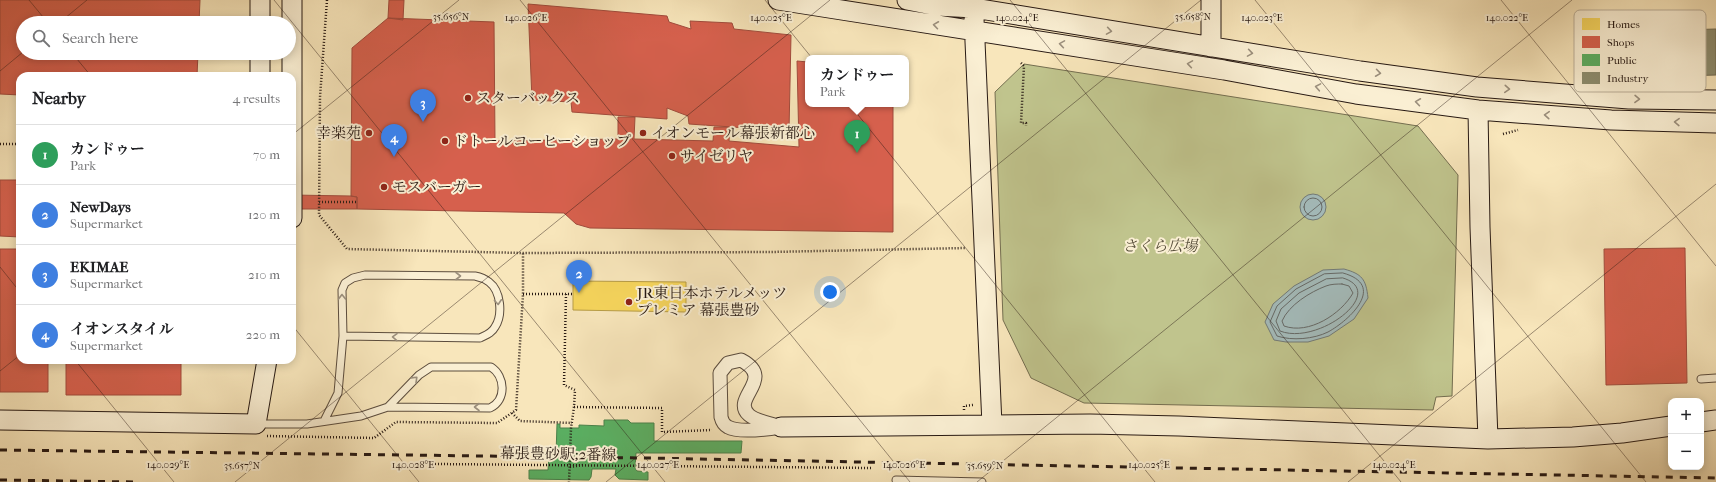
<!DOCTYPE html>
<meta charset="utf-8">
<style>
:root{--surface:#fff;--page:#f6f6f6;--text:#202124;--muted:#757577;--line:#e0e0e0;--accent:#8f2418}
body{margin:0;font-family:"IM FELL French Canon","Noto Serif JP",serif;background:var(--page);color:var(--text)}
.controls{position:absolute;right:12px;bottom:12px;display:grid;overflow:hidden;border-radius:8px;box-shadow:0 2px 10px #0003}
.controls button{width:36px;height:36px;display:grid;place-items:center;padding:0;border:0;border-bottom:1px solid var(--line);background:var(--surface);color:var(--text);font:20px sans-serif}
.you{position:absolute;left:830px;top:292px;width:14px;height:14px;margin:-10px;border:3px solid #fff;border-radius:50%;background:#1a73e8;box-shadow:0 0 0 6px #1a73e833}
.badge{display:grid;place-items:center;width:26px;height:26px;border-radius:50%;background:var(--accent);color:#fff;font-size:13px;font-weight:700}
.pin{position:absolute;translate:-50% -33px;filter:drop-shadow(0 1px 2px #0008)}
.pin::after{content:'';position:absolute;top:21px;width:14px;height:12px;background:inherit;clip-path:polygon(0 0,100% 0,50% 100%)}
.popup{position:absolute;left:805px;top:55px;width:104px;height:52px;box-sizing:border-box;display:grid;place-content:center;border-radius:8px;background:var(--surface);filter:drop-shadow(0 1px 3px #0005);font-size:13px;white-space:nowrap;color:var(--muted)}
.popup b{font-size:15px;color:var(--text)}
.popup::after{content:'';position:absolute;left:50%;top:100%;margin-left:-8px;border:8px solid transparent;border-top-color:var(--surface)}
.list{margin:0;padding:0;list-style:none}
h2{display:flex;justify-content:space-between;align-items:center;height:52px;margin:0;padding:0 16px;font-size:17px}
h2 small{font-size:13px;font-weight:400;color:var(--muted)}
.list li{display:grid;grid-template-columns:26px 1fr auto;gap:12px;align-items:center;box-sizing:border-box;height:60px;padding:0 16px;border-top:1px solid var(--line)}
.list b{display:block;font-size:15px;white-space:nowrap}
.list p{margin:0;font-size:13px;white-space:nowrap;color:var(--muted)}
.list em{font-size:13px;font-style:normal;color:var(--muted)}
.icon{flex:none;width:22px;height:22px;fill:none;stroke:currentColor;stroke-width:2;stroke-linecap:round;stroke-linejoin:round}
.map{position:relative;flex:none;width:1716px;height:482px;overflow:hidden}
.search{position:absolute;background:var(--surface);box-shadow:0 2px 10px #0003;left:16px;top:16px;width:280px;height:44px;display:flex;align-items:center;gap:10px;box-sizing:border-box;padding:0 14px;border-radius:22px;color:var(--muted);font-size:15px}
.panel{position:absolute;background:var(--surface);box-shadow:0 2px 10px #0003;left:16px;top:72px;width:280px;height:292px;border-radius:12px}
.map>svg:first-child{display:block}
</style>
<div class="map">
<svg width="1716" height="482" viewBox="0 0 1716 482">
<rect width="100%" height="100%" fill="#f8e6bb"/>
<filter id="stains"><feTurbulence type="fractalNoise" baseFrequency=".005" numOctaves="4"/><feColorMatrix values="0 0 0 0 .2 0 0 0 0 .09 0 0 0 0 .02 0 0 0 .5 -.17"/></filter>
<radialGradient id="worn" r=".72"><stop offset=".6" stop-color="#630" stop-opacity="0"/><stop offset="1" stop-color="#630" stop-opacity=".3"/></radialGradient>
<path fill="#c0c48d" stroke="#746e50" d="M1024,64L1418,126L1458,175L1452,396L1436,397L1433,410L1084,403L1031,378L1003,320L995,92Z"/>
<path fill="#a4bcbc" stroke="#727b78" d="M1300 207a13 13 0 1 1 26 0a13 13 0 1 1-26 0Z
M1344,269C1362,274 1366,279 1368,298L1354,319L1329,336L1308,342H1286L1274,340L1265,322L1273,304L1294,286L1323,270Z"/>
<path fill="#f6d55c" stroke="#b89d46" d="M573,281L686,282V312L573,310Z"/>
<path fill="#d6604d" stroke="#a24b3c" d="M0,0H200L199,23H23V53H198L197,76H20V95L0,94Z
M389,0H404L403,20L388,18Z
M528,4L667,16L669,22L691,29L690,21L732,23L734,29L791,35L789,131L689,124L688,116L667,108V119L572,112L571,102L532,100Z
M388,18L494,22L495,141L618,139V117H635L634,139L713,141L714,127H730L729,141L799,147L797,61L808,62V104H893V232L590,228L576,224L564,213L357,209V197L351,196L352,48Z
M0,180H20V237L0,236Z
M292,195L351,196L357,197V209H292Z
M1685,248L1687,383L1606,385L1604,249Z
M0,249H20V360H48V392H0Z
M66,360H181V395H66Z"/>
<path fill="#5aae61" stroke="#4b814a" d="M604,420H628L631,423H654V441H742L741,453H636L635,468L637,471L648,472V480L619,479L615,475L616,469H592L591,477L589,480L529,479V470H548L549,455H556L557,424H560V428H579V425L604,426Z"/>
<path fill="#8c8c6e" stroke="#6e6a53" d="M1716,29V75L1648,77L1647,31Z"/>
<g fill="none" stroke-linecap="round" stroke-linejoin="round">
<path stroke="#666a68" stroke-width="1" d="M1304 207a9 9 0 1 1 18 0a9 9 0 1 1-18 0Z
M1343,273C1387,285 1350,320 1328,332C1314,339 1292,341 1277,336L1270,322L1277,306L1296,289L1324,274Z
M1343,278C1389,292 1318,346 1280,331L1276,321L1281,309L1299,293L1326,279Z
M1342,284L1349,286L1353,293C1341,314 1309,335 1284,326L1282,321C1289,305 1310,292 1326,286C1331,284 1337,284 1342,284Z"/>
<g stroke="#5b4c3d" stroke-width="9">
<path id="lane" d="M1701,379L1716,378
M324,421L338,393L343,336L342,290L345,283L353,278L365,275L475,276C480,277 485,279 489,282C501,291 503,315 495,327C492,333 486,335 480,338L343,336
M256,424H307L361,416L388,407L490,408C507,400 505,376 491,367H431L419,375L388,407
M896,480L982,482"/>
</g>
<g stroke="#5b4c3d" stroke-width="15">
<path id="street" d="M741,360C777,379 730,398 749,415C757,422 770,423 781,427C768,429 739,433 728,427C724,425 722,421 721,417L720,373L728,363Z"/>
</g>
<g stroke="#271913" stroke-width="21">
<path id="secondary" d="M260,0V23
M778,0L1224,70L1356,94L1478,110L1611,120L1716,123
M907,0L937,6L974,8L1360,71L1477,87L1629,99L1716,100
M1211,0V47
M974,19L992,425
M260,53V76
M1478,110L1480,227L1488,439
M292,218V0
M0,420L256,424
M1701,422L1716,420
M256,424L267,360
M781,427L1090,424L1179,426L1488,439L1573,437L1622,433L1671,426"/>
</g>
<path stroke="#271913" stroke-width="2.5" stroke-dasharray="1 2" stroke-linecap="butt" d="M327,0L320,97L319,215L347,249L523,253L771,252L965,248
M1021,63L1024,66L1021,123H1026V126
M1503,134L1518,130
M0,144H20
M319,202H357
M523,294H573
M566,294L564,385L575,390L574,407L571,428L569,482
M574,407L662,408V432L712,430
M964,410V406L973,405
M512,413L520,421L572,423
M267,436L374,438L396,422L497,423L516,410L523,294V253
M570,467L583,465"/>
<use href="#lane" stroke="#faefd3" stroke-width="7"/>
<use href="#street" stroke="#faefd3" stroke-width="13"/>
<use href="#secondary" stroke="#faefd3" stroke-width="19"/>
<path stroke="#271913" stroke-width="3" stroke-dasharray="7 7" stroke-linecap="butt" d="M0,450L646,458L1716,478
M0,480L135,482"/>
<path stroke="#271913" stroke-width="2.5" stroke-dasharray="1 2" stroke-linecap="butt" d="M435,464L872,468"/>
</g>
<defs><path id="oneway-chevron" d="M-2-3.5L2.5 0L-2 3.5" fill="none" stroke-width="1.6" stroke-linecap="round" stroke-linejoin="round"/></defs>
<g stroke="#9b8f7d">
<use href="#oneway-chevron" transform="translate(936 25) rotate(-172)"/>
<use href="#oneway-chevron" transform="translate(1109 31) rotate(9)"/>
<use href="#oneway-chevron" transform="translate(1062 44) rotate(-171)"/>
<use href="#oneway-chevron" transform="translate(1250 53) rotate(9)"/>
<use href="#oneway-chevron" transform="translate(1190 64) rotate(-171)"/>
<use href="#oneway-chevron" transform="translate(1378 73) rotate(8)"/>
<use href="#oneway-chevron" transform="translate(1318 87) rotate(-170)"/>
<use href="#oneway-chevron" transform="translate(1507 89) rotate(4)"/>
<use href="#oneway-chevron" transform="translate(1637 99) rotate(1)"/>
<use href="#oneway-chevron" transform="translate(1418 102) rotate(-172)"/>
<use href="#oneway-chevron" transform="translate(1547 115) rotate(-176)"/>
<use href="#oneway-chevron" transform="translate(1677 122) rotate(-178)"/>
<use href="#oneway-chevron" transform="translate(458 276)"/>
<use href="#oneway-chevron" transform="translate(342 297) rotate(-91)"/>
<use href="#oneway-chevron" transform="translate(498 302) rotate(86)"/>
<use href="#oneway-chevron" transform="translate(395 337) rotate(-179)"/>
<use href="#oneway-chevron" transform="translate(415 379) rotate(-44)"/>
<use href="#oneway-chevron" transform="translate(477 407) rotate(-180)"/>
</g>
<path fill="none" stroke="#271913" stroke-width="1" stroke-opacity="0.45" d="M29,0L48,23M274,0L665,482M520,0L910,482M765,0L1155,482M1010,0L1401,482M1255,0L1646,482M1501,0L1716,266M59,23L87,0M72,53L91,76M0,71L23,52M292,135L459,0M0,267L20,292M292,325L419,482M75,360L174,482M0,371L20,355M235,482L830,0M606,482L1201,0M977,482L1572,0M1348,482L1716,184"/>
<g fill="#8f2418" stroke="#faefd3" stroke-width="1.5">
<circle cx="468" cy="98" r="4"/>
<circle cx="369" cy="133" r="4"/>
<circle cx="643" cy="133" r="4"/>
<circle cx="445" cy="141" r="4"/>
<circle cx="672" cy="156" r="4"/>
<circle cx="384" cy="187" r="4"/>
<circle cx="629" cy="302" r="4"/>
</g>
<g text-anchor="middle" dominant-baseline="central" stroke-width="4" stroke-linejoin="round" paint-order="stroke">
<g font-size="15" fill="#271913" stroke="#faefd3" text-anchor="start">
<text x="476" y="98">スターバックス</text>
<text x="361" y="133" text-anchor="end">幸楽苑</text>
<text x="651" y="133">イオンモール幕張新都心</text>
<text x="453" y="141">ドトールコーヒーショップ</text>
<text x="680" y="156">サイゼリヤ</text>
<text x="392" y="187">モスバーガー</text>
<text x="637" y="293">JR東日本ホテルメッツ<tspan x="637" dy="17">プレミア 幕張豊砂</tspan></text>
</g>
<g font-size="15" font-style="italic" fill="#554c38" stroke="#faefd3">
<text x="1160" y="246">さくら広場</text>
</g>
<g font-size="15" fill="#271913" stroke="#faefd3">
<text transform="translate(558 454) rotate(1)">幕張豊砂駅;2番線</text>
</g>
</g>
<rect x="1574" y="10" width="132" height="82" rx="6" fill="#faefd3" stroke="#bbaf99" stroke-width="1"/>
<rect x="1582" y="18" width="18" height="12" fill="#f6d55c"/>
<rect x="1582" y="36" width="18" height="12" fill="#d6604d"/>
<rect x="1582" y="54" width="18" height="12" fill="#5aae61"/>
<rect x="1582" y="72" width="18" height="12" fill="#8c8c6e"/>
<g font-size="11" fill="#271913">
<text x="1607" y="28">Homes</text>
<text x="1607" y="46">Shops</text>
<text x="1607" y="64">Public</text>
<text x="1607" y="82">Industry</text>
</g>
<g font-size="10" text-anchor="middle" fill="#271913" stroke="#faefd3" stroke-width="4" stroke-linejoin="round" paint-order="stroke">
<text x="451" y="20">35.656°N</text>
<text x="1193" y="20">35.658°N</text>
<text x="771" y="21">140.025°E</text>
<text x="1017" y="21">140.024°E</text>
<text x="1507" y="21">140.022°E</text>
<text x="526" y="21">140.026°E</text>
<text x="1262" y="21">140.023°E</text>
<text x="168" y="468">140.029°E</text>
<text x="413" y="468">140.028°E</text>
<text x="658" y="468">140.027°E</text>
<text x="904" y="468">140.026°E</text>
<text x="1149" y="468">140.025°E</text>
<text x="1394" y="468">140.024°E</text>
<text x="242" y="469">35.657°N</text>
<text x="985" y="469">35.659°N</text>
</g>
<rect width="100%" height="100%" filter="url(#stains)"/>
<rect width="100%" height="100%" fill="url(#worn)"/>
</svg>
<div class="controls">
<button>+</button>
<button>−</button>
</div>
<div class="you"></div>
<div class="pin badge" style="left:857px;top:153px;background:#2e9e5b">1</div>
<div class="popup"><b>カンドゥー</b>Park</div>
<div class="pin badge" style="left:579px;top:293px;background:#3f7fe0">2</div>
<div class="pin badge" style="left:423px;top:122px;background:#3f7fe0">3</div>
<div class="pin badge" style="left:394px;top:157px;background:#3f7fe0">4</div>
<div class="search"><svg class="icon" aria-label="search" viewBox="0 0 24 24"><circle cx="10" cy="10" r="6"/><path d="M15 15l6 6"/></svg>Search here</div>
<section class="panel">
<h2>Nearby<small>4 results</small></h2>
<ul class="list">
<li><span class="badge" style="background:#2e9e5b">1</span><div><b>カンドゥー</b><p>Park</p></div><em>70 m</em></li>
<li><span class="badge" style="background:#3f7fe0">2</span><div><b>NewDays</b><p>Supermarket</p></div><em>120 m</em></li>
<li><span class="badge" style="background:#3f7fe0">3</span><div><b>EKIMAE</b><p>Supermarket</p></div><em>210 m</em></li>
<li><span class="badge" style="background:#3f7fe0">4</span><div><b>イオンスタイル</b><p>Supermarket</p></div><em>220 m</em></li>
</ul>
</section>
</div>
